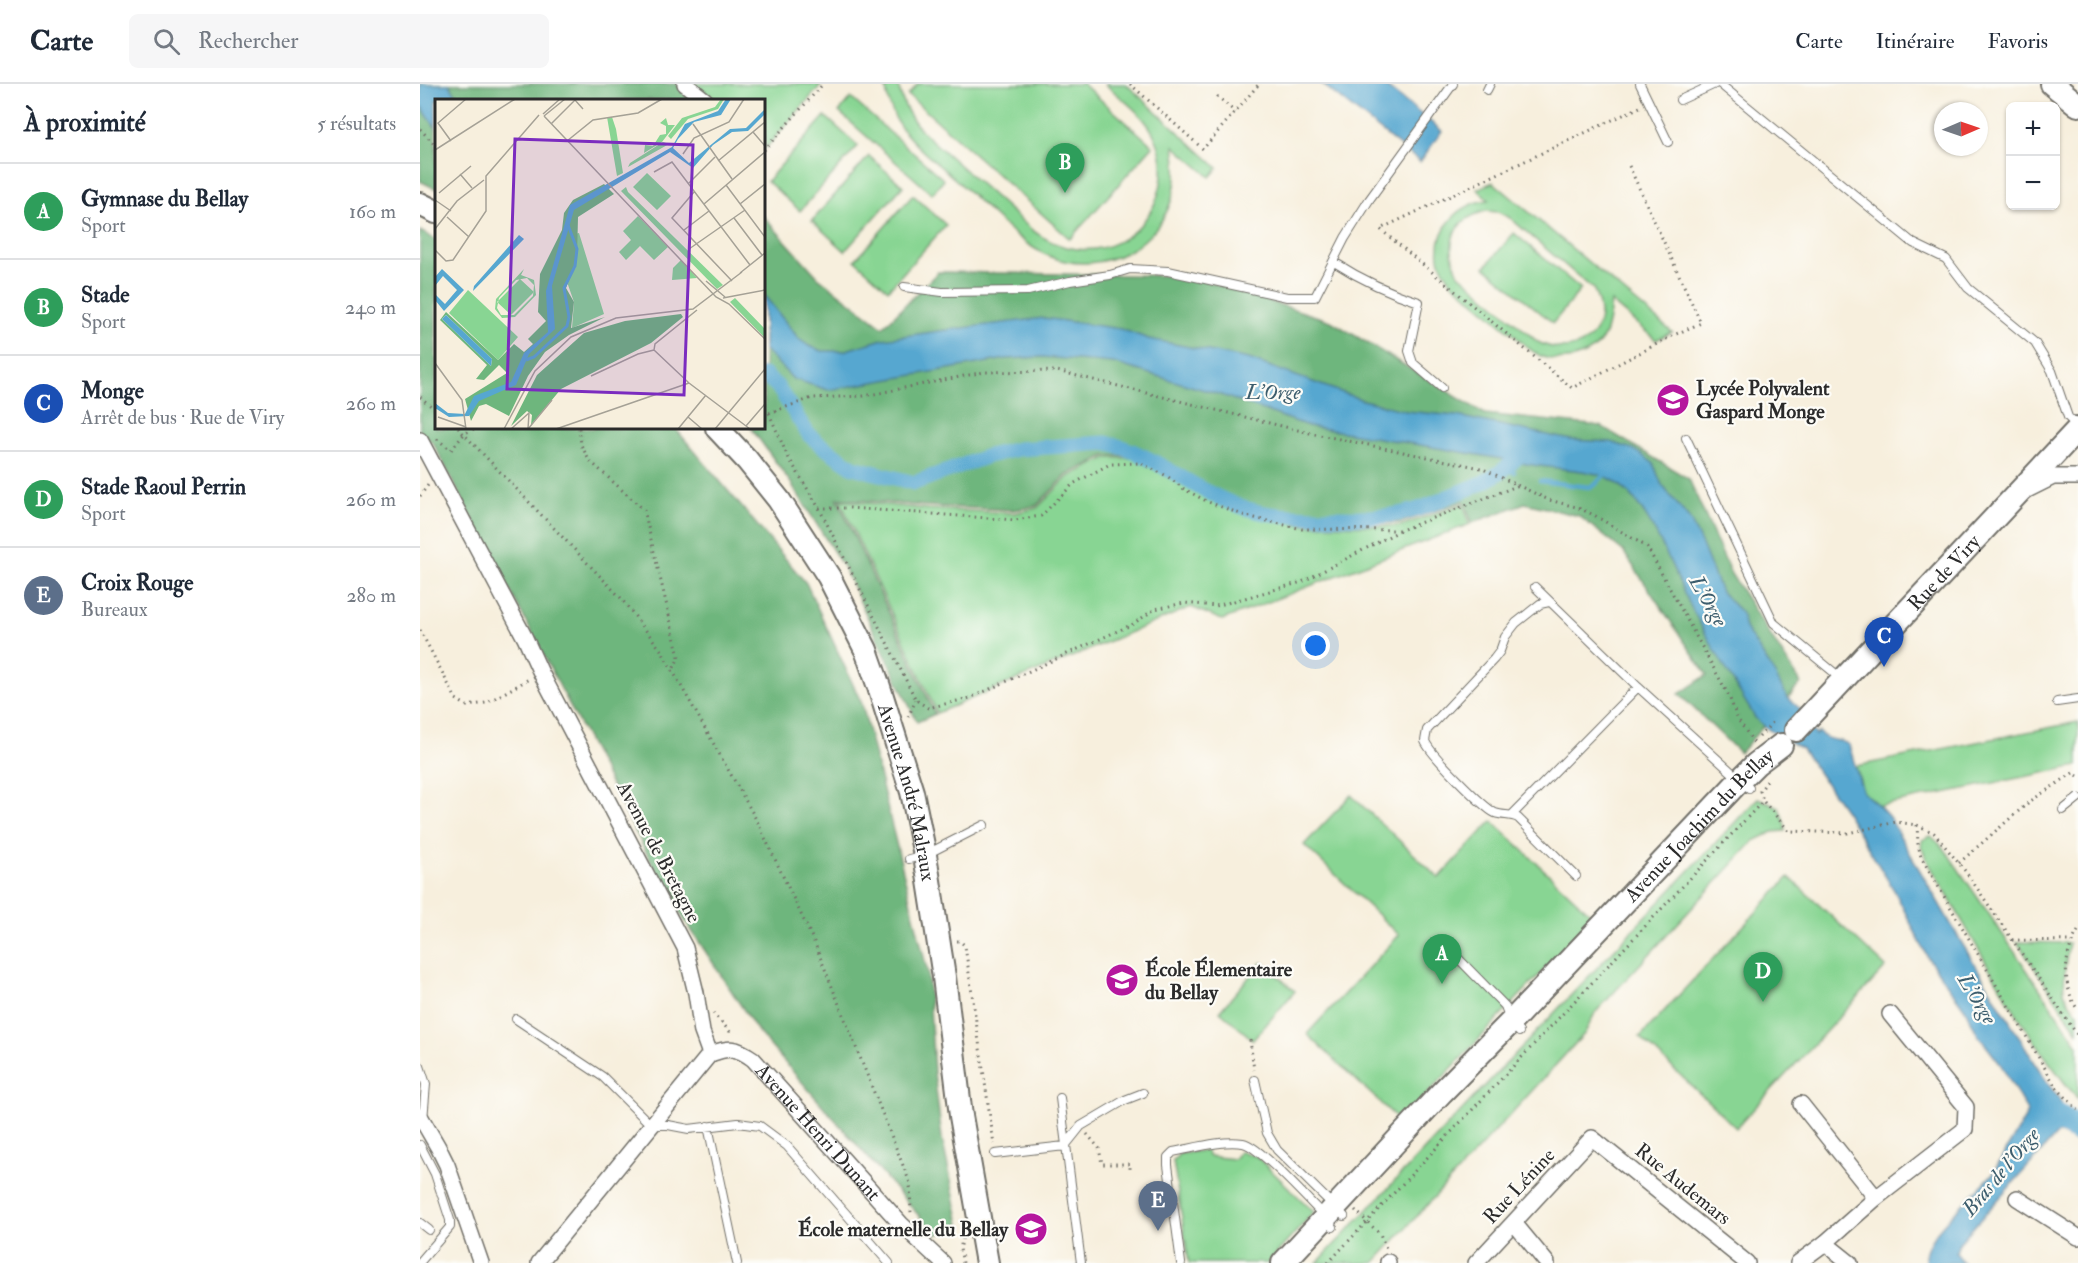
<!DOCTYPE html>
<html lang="fr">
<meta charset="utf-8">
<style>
:root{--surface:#fff;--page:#f6f6f7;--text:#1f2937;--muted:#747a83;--line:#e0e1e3;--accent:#1a73e8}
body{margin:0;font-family:"IM FELL Double Pica",serif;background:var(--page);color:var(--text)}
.controls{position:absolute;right:18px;top:18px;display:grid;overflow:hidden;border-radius:9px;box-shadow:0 2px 4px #0004}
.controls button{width:54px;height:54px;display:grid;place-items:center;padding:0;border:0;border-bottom:2px solid var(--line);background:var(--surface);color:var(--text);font:30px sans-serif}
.compass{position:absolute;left:1514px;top:18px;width:54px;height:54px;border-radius:50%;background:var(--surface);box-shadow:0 2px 4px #0004;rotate:88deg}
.you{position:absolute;left:896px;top:562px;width:21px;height:21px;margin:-15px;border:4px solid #fff;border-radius:50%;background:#1a73e8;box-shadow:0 0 0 9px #1a73e833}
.badge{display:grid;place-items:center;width:39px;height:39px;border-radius:50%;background:var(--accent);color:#fff;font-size:20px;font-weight:700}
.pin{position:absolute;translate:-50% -50px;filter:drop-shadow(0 2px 3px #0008)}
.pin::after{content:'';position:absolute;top:32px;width:21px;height:18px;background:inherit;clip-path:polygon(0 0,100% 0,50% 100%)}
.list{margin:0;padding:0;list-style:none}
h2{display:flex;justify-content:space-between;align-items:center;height:78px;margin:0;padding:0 24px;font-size:26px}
h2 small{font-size:20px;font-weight:400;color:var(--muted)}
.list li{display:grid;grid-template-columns:39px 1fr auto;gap:18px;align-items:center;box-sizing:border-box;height:96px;padding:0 24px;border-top:2px solid var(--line)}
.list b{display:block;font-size:22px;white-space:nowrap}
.list p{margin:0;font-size:20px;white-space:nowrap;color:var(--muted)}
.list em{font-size:20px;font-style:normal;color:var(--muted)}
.icon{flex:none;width:33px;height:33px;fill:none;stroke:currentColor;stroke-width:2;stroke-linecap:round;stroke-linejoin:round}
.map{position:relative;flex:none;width:1658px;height:1179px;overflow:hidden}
header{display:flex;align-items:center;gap:36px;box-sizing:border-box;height:84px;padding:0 30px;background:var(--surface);border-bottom:2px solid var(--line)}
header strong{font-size:28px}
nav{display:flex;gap:33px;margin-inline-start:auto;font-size:21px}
.search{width:420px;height:54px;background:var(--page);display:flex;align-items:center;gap:15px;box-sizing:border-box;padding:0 21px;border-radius:9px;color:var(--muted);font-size:22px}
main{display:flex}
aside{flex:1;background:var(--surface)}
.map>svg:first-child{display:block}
</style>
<header>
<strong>Carte</strong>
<div class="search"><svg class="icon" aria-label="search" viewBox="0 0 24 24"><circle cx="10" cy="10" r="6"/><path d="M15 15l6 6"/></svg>Rechercher</div>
<nav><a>Carte</a><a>Itinéraire</a><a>Favoris</a></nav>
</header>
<main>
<aside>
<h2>À proximité<small>5 résultats</small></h2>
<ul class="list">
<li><span class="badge" style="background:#2e9e5b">A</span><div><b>Gymnase du Bellay</b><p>Sport</p></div><em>160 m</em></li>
<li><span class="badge" style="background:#2e9e5b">B</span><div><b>Stade</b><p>Sport</p></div><em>240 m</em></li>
<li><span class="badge" style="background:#1a4fb4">C</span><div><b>Monge</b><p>Arrêt de bus · Rue de Viry</p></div><em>260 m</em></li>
<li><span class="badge" style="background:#2e9e5b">D</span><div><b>Stade Raoul Perrin</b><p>Sport</p></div><em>260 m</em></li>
<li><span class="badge" style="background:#5c6f8a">E</span><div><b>Croix Rouge</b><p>Bureaux</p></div><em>280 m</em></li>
</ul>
</aside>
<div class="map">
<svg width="1658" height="1179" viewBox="0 0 1658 1179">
<rect width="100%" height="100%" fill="#fdfcf7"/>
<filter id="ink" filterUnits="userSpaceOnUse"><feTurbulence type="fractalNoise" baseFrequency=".0167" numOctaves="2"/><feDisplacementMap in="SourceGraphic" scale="12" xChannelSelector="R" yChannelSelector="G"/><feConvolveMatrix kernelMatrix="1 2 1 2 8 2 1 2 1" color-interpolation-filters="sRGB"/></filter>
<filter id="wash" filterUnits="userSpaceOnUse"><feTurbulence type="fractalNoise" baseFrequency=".008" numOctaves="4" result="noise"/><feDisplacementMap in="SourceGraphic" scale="24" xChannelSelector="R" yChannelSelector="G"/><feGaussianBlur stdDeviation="1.35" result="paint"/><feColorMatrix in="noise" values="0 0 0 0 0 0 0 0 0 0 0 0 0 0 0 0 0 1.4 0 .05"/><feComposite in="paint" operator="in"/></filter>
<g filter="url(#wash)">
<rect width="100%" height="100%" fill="#f7efdd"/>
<path fill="#88d593" stroke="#5a805f" stroke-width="1.5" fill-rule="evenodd" d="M255,0H402L345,65L344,16H275Z
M465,0H478C482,22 492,38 508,53L611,145C625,156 639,163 657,165C717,172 760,106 735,53C725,31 703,16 685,0H706L798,84L790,93L754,62C756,76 758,91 754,107C742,161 683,193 631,173C599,161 562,119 536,96C517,79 495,63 480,42C472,30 467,15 465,0Z
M498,0H663L733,62L650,155L488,11Z
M431,14L524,96L512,110L419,28Z
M405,32L438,62L380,127L347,97Z
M449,72L483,102L425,167L392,137Z
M1073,98L1252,248L1236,256L1191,218C1189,240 1187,262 1162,271C1150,276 1139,277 1126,274C1112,270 1100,256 1089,247C1070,231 1051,215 1032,199C1027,192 1021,183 1019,174C1015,143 1041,119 1069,116L1057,105ZM1066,127L1078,128L1090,134L1174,206C1177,214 1180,221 1180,229C1179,263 1143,271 1118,258L1039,190C1024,159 1032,136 1066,127Z
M493,111L526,141L468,206L435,176Z
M1094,149L1161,205L1133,239L1065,183Z
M686,374H721L749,389L766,402L788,415L827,429L883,441L980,442L1043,420L1050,440L802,536L771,523L517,629L420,416L507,425L594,429L617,424L648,393Z
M1658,638V682L1459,722L1443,708L1436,682Z
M931,711L1019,794L1072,737L1174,833L981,1038L887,950L979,851L884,761Z
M1338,714L1359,723L1365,741V747L1353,748L1334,757L1175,929L1165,949L954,1179H897Z
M1511,752L1524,764L1658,961V1015C1599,946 1556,858 1509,780L1501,763L1502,756Z
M1369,793L1466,883L1316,1044L1220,953Z
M1597,858L1649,859L1645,883L1644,907L1648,917L1658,929V948Z
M842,878L875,907L833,956L800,927Z
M786,1066L788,1072L814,1075L820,1067L837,1073L894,1128L848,1179H769L753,1077L759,1070Z"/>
<path fill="#6eb67d" stroke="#4c7054" stroke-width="1.5" d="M0,0H255L275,16H16V105L0,97Z
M344,133L398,193L463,243L518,188L770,192L911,237L1065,330L1181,342L1269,395L1311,490L1381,599L1320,669L1259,610L1287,591L1203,467L1159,432L1105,419L1052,439L1044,417L980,439H883L827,427L789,413L767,401L749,387L721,372H685L647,391L616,422L593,426L506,422L417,414L515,630L497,638L424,484L371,399L331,344H344Z
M0,147L16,156V344H255L386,499L442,620L508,889L514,988L522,1054L540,1140L516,1151L339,949L249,812L13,359L0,349Z"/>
<path fill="#56a7d0" stroke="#40697e" stroke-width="1.5" d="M0,0H29L40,16H16V44L0,21Z
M902,0H963L1022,47L1000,78Z
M344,211L379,255L389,262L402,267H423L463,255L519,247L624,234L701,245L729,255L829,275L943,316L986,327L1037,332L1151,356L1191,358L1215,366L1233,379L1242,401L1270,436L1283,463L1301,508L1321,528L1325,544L1352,585L1367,613L1389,633L1384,638L1396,651L1399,648C1406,658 1420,654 1429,661L1443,708L1459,722L1469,733L1543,861L1628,1000C1639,1013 1647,1024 1643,1041L1658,1049V1059L1638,1049L1539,1159L1536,1168L1543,1179H1506C1496,1155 1560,1108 1573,1089C1585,1070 1596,1049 1608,1029L1581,981L1558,951L1545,925L1508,874L1474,806L1426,728L1382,665L1349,646L1336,635C1314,599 1292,563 1272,525C1254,490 1229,418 1194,397C1169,382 1119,386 1088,376L888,342L801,311L693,279L622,273L586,275L408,306L373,295L344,265Z"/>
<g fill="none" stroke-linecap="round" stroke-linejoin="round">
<path stroke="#56a7d0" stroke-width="4.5" d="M1086,385L1094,388
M1120,397L1169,403L1175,401L1186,389"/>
<path stroke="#56a7d0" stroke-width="15" d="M344,291L357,302L389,351L401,361L433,383L494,399L568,372L598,365L685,359C729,367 763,399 804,416C840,432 862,432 901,433C931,433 963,435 992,427C1005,424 1018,417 1030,412C1060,401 1077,394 1100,371"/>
<path stroke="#56a7d0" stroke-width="27" d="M1619,1012L1630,1029L1658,1045"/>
</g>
</g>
<g filter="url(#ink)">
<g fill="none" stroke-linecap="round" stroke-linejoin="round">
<g stroke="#727069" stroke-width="10">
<path id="lane" d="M1220,0L1248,58
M1300,0L1493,159L1526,175L1548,204L1615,259L1632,287L1648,333L1658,343
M1067,6L1070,0
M1260,16L1295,0
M914,178C942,196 967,208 999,218L989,267L993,279L1022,304
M484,203L522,208L608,207L650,197L690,191L710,185L748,187L867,213H895L925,154L949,116L1033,0
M1266,354L1354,539L1422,595
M1115,503L1218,603
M1129,518L1120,520L1096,539L1085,553L1080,567L1074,575L1007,646L1005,657C1010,670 1063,723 1075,729C1083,732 1091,730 1098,734L1156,792
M1637,618L1658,615
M1643,726L1658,714
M1092,731L1218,603L1329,704
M489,775L505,771L564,741
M1031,867L1085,922L1091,938L1099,948
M96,935L183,993L231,1041H248L269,1045L318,1039L340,1042L367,1062L469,1179
M0,982L6,1000L3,1036
M835,996L847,1049L857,1066L924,1132
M640,1014L661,1179
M288,1042L317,1179
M0,1061L15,1090L30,1136V1143L0,1178
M575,1070L645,1062L661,1042L705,1016L723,1009
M0,1139L9,1146
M761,1179L748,1081V1073L753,1068C775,1064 800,1056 823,1059C840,1062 891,1119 906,1134L913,1143"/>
</g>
<g stroke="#727069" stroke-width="18">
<g id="street">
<path d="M265,0L285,16"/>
<path d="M0,356L105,554L121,589L265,864L276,909L282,948L290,970"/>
<path d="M1605,407L1633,393H1658"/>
<path id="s1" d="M290,970C310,963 316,963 333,975L481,1140L523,1179"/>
<path d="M1381,1020L1456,1114"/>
<path d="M0,1032L18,1063L27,1081L61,1179"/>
<path d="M1597,1114L1658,1153"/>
<path d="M1094,1139L1127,1179"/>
<path d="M1405,1159L1430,1179"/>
<path d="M968,1178V1179"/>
<path d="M119,1179L290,970"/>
<path d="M1056,1179L1172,1054L1327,1179"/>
<path d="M1378,1179L1405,1159L1456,1114L1545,1045L1546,1023L1470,930"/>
</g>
</g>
<g stroke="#727069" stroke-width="26">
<g id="secondary">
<path d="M1632,0L1658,21"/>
<path d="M0,120L16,128"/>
<path id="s2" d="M297,344L327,376L359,416L409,493L446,566L459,603L492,708L505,771L524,893L541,1032L567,1179"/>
<path id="s3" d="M1376,646L1658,345"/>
<path id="s4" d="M863,1179L1022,1008L1091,938L1320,696L1336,680L1361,661"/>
</g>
</g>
<path stroke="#727069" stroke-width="3" stroke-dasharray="1.5 4.5" stroke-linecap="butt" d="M710,0L783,65L839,0
M797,12L815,28
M0,45L16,62
M344,66L403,0
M1209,82L1281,239L1256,250L1152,304L960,145L1220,23
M0,313L16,326
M344,326L349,329L392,314L444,312L564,288L637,287L890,349L1061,384L1129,416L1156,423L1174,431L1227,463L1309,612L1317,634L1334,659
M349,329L367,371L399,424L496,616L508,624L550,614L713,540L735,525L764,519L796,522L882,498L981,446L1097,402
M38,344L200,513L241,566L337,737L395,860L490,1099L491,1130
M159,344L161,361L169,376L224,426L259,573L253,586
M17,355L31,366L45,349L56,344
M0,412L8,401
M399,424H429L595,436L621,432L653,400L690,380L720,379L747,392L764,405L788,418L826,432L882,445L980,446
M0,546L36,615L47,622L66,619L109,595
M488,633L496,616
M1339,653L1354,637
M1347,697L1340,707L1343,717L1369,747L1428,749L1476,738L1497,741L1514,749L1546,788L1658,952
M1497,741L1498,760L1501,773L1636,1003L1658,1026
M1539,779L1609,718L1653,689L1658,692
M1658,847C1643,870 1642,903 1658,926
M1592,856L1652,857
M537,857H540L545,862L574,1060
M293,929L313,951
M830,956L834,986
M667,1050L679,1064L682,1080H710V1087
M935,1126L960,1150L966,1164
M543,1179L540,1165L543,1153
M908,1179L1343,717"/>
<use href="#lane" stroke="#fff" stroke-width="8"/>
<use href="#street" stroke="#fff" stroke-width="15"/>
<use href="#secondary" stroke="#fff" stroke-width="22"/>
</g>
</g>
<defs>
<g id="school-disc" transform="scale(1.725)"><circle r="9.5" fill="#b5179e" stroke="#fdfcf7"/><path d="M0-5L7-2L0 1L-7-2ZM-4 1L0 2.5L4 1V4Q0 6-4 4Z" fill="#fff"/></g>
</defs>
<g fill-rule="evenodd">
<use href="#school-disc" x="1253" y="316"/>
<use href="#school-disc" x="702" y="896"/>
<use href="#school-disc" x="611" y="1145"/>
</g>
<g text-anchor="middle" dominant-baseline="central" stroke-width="4.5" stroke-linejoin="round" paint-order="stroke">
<g font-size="20" font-weight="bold" fill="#2b2b2b" stroke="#fdfcf7" text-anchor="start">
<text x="1276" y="304">Lycée Polyvalent<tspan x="1276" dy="23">Gaspard Monge</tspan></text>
<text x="725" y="885">École Élementaire<tspan x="725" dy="23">du Bellay</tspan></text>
<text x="588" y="1145" text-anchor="end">École maternelle du Bellay</text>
</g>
<g font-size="20" fill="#2b2b2b" stroke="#fdfcf7">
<text stroke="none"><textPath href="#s3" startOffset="216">Rue de Viry</textPath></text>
<text stroke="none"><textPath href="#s2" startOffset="417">Avenue André Malraux</textPath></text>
<text stroke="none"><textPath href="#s4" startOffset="604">Avenue Joachim du Bellay</textPath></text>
<text transform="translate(239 768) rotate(62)">Avenue de Bretagne</text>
<text stroke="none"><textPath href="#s1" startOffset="144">Avenue Henri Dunant</textPath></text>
<text transform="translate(1263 1100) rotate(39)">Rue Audemars</text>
<text transform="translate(1099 1102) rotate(-47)">Rue Lénine</text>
</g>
<g font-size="21" font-style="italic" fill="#3c5d6d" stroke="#fdfcf7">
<text x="853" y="308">L'Orge</text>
<text transform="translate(1288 517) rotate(60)">L'Orge</text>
<text transform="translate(1557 915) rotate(59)">L'Orge</text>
<text transform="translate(1581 1088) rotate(-50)">Bras de l'Orge</text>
</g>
</g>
<g transform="translate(15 15)">
<rect width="330" height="330" fill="#f7efdd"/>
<path d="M286,0H289L283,10L253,20L236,40L233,37L247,19L280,8ZM172,18H177L181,30L188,74L182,77ZM231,19L233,26H240L227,43L209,54L210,46L218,47L225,36L231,35V27L225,24ZM228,43L234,45L193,68L195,64ZM212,74L236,97L222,111L198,88ZM191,88L193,93L288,186L282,190L186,92ZM203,117L233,148L219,161L205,147L191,161L184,153L196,141L188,132ZM144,134L169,215L137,229L139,203L132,183L141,168L140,135ZM246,161L262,179L237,181L238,169ZM89,170L86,176L99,181L101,196L80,218L67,219L60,210L61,200ZM92,179L99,186L98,197L79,216H66L62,209L64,199L81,181ZM85,180L99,193L76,216L62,203ZM33,191L83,238L63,261L14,214ZM300,199L330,230V239L295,203Z" fill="#88d593" fill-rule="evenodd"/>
<path d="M169,85L179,95L143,118L142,159L131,189L139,203L136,229L170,218L134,236L110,253L93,277L74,317L51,305L44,307L36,322L30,300L72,274L64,266L49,281L41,280L52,266L5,221L11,213L63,261L79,245L89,253L98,245L93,240L111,222L103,213L105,175L127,131L129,114L138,101ZM11,216L57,260L56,267L7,220ZM246,215L248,218L216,244L126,290L96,326L97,316L92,312L76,327L102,276L149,234L190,222Z" fill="#6eb67d" fill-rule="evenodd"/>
<path d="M291,0H296L286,16L259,23L243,40L238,49L254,64L295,30L311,29L330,10V15L313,32L297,33L278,46L258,69L235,53L139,111L117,187L120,230L94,255L81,286L44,302L34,317L14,318L0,309V304L13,314L30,315L39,297L76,283L89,254L113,233L111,192L135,106L237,48L250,25L283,12ZM84,136L89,140L38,192L39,187ZM7,170L29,191L9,212L0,201V195L10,205L22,191L8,177L0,187V178ZM11,216L57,260L56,267L7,220Z" fill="#56a7d0"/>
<path fill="none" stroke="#56a7d0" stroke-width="3" d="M91,261L99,258L132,227L134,218L129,189L140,167L142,150L133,126"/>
<path fill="none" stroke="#a5a196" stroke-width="1.5" d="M108,15L125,0M109,17L281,198L294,205L330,240M109,17L130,0M116,25L140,1L148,10M258,25L297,80M318,33L330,47M16,42L3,24L31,0M132,42L158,21L203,14L227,0M0,51L80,0M248,55L259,39L294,23L309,0M283,62L330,23M219,73L237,63L315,166M25,75L37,89M254,84L280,58M291,86L330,138M259,93L237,119L297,182M4,94L36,67M0,101L16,112M269,105L330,53M305,105L330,85M12,118L34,138M299,119L327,156M0,130L22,102L49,81M249,131L274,112M254,150L310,111M0,151L11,162L18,161L51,112V77L104,16M305,174L330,154M271,182L290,198M288,199L330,191M219,251L254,284L315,330M219,251L220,245L262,211M0,264L27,301L31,330M156,277L203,255L219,251M3,318L31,328M253,318L267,330M311,327L330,305M69,330L100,272L136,238L181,219L258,210L307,173M76,330L94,314L93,330M93,330L117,301M121,330L254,284M243,330L271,296M280,330L330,270"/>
<path fill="#7b2cbf" fill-opacity="0.15" stroke="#7b2cbf" stroke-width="3" d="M80,40L258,46L249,296L72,290Z"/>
<rect width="330" height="330" fill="none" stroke="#2b2b2b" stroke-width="3"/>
</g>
</svg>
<div class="controls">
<button>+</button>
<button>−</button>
</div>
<svg class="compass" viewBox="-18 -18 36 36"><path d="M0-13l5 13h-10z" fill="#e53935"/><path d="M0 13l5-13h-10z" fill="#747a83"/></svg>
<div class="you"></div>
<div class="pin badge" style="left:1022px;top:900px;background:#2e9e5b">A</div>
<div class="pin badge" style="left:645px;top:109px;background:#2e9e5b">B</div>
<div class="pin badge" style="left:1464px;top:583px;background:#1a4fb4">C</div>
<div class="pin badge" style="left:1343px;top:918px;background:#2e9e5b">D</div>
<div class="pin badge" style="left:738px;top:1147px;background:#5c6f8a">E</div>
</div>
</main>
